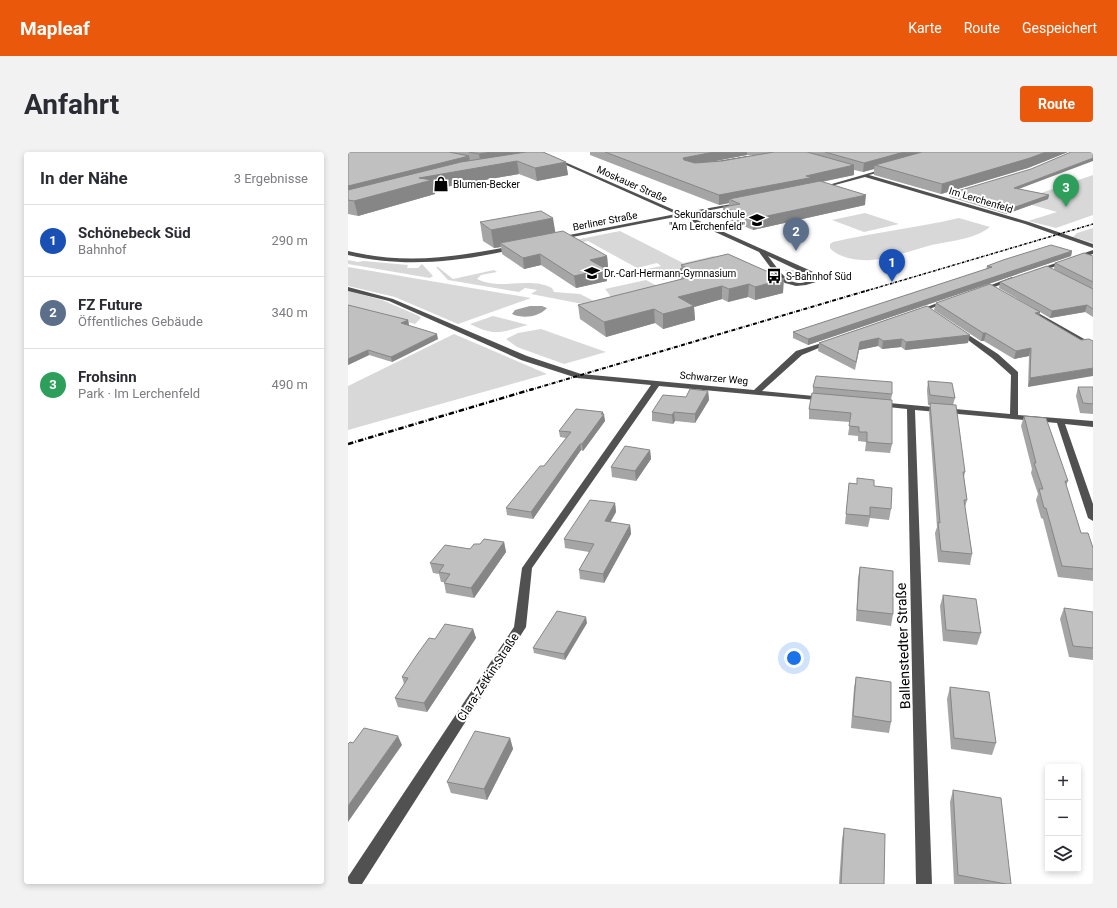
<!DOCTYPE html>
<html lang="de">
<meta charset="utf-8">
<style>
:root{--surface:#fff;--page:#f2f2f3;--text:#2b2b33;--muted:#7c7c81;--line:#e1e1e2;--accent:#ea580c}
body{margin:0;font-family:Roboto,sans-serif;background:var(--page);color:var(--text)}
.controls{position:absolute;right:12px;bottom:12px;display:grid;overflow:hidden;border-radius:4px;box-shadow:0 2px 6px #0003}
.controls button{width:36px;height:36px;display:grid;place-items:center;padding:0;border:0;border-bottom:1px solid var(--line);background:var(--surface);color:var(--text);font:20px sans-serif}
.you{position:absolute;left:446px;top:506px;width:14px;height:14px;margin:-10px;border:3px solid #fff;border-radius:50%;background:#1a73e8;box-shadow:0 0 0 6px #1a73e833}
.badge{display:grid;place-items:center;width:26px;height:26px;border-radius:50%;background:var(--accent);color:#fff;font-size:13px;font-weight:700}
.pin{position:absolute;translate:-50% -33px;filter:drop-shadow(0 1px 2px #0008)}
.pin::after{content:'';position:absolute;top:21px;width:14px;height:12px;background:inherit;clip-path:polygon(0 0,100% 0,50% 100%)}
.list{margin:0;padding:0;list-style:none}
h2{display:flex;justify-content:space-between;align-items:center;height:52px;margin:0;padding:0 16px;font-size:17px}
h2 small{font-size:13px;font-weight:400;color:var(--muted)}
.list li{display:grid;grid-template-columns:26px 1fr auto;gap:12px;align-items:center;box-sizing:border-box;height:72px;padding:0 16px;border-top:1px solid var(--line)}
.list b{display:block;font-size:15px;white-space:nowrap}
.list p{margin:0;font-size:13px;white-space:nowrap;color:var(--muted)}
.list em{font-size:13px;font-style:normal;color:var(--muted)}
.icon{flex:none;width:22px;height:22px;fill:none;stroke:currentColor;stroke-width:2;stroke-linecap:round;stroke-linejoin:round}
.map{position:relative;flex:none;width:745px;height:732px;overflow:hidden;border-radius:4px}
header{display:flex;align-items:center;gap:24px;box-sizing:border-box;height:56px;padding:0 20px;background:var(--accent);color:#fff}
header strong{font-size:19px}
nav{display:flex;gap:22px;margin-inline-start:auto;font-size:14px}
.intro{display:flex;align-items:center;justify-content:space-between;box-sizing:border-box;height:96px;padding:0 24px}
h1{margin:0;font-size:28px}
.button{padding:10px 18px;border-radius:4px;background:var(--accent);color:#fff;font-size:14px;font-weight:700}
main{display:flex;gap:24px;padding:0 24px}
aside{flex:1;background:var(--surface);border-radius:4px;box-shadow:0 2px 6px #0003}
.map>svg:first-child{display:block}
</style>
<header>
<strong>Mapleaf</strong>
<nav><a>Karte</a><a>Route</a><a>Gespeichert</a></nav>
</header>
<div class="intro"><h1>Anfahrt</h1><a class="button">Route</a></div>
<main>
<aside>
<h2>In der Nähe<small>3 Ergebnisse</small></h2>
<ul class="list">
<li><span class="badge" style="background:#1a4fb4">1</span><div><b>Schönebeck Süd</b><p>Bahnhof</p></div><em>290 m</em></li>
<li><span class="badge" style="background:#5c6f8a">2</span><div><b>FZ Future</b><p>Öffentliches Gebäude</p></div><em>340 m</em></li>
<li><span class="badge" style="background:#2e9e5b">3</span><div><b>Frohsinn</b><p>Park · Im Lerchenfeld</p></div><em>490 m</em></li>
</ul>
</aside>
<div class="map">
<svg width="745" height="732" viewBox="0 0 745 732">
<rect width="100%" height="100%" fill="#fff"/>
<path fill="#d8d8d8" d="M745,23V63L708,76L680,69L709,60L670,49Z
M517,61L551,72L516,80L484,68Z
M611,66L642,75C626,88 599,89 580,94C561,99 542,107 523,108C511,109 490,106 482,96V92L485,90C527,80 569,76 611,66Z
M745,76V91L725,85L729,81Z
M272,79L335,111L366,104L376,109L356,118L315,128L302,120L294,118L313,114L309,111L289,116L240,89L212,95L207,92Z
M0,108L10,110L15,109L60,113L59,116H70L74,112L85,124L82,126L0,112Z
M0,115L183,146L110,172L47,145L0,134Z
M88,115H90L105,127L146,118L149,120L133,123L129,127C153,139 181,124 204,136L206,140L232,142L246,149L264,146L257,137L298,128L315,137L250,155L183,142L189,138L177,136L171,140L100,128Z
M437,118H445L460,125C452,132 440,128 437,118Z
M0,139L34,148L71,164L73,166L67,172L0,154Z
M145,164L180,173C153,180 148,185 122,172Z
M193,177L258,200L216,212L169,195L158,187L170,181Z
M106,182L199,222L0,278V234Z"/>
<path fill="#9f9f9f" d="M182,154H194L199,156C191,165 175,167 164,162L167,158Z"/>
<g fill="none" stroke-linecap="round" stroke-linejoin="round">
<path fill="#515151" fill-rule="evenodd" d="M189,0H194L333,61L395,50L393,52L338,63L461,118L469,122L472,126L468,130L458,133L448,134L437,131L428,123L411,100L332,64L209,88L208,87L211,85L328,62ZM420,104L466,126C443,141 432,119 420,104Z
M399,4L414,6H399L355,13L353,12Z
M539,16L540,18L521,23L681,70L745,92V96L677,72L517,25L472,37L470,36Z
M165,94L168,96L167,97C111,110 56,116 0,103V99C58,113 108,105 165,94Z
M745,98V102L690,120L685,119Z
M664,125L667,127L666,128L635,139L630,138Z
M0,135L45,147L179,204L233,222L406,238L448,199L480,189L485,190L454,203L414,239L476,245L480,247L479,249L311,234L184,416L178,475L14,732H0V725L166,475L174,416L303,233L229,226L173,208L41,149L0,139Z
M597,148L602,149L571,161L566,160Z
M688,162H692L745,192V197L688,164Z
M610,176L650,202L670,220V263L745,269V275L717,272L745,352V369L740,366L709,271L567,258L584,732H568L559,257L530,254L526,252L530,250L662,262L663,223L644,206L608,179L607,178Z"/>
<path stroke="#000" stroke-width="1.5" stroke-dasharray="2.5 1 0.5 1" stroke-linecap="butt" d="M518,139L745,72"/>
<path stroke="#000" stroke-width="2" stroke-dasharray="4 1.5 0.5 1.5" stroke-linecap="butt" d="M182,238L521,138"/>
<path stroke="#000" stroke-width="2.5" stroke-dasharray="5.5 2 1 2" stroke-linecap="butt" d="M0,292L185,237"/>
</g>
<path fill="#a5a5a5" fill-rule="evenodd" d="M0,0H195L218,10L220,23L189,29L171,22L86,37L87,42L10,64L0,62Z
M242,0H720L680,16L593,42L526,23V17L515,20L506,18V23L474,30L517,53L405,78L375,65V55L381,54V51L371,53L242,3ZM399,3L406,4L374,9L362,10Z
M671,37L701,43L700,47L658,62L602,45L603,41Z
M132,70L207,81L259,104L260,115L256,116L259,129L228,136L193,113L176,117L154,102L153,95L146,96L135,89Z
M724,99L723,104L460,193L445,186V180L638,117L639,114Z
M745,104V165L737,160L702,166L692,160L691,164L733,188L680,235L681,204L666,207L636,189H633L586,158L588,151L687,157L651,136L652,130L718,124L706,117L707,111Z
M333,113L435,141L407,148L400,145L380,150L374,147L346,155L347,168L315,177L307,171L258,185L232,167L230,153L332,128V117H333Z
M579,154L620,191L557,198L553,195L534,197L530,194L511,198L507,218L470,199L471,191Z
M60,168L61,173H59L90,187L44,210L21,203L0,213Z
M580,229L607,246L605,253L617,320L616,325L619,348L617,355L624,402L622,413L590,410L587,381L589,375L581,261L582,253H580L579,238Z
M465,235L544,242L543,248L544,292L542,301L517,299L518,290L510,289V284L500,283L502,270L461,267V257L465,241Z
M730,235H745V262L732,261L728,244Z
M360,239L361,248L347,271L327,269L325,272L304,269V260L338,245Z
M255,260L257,269L235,299L233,298L185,367L159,363L158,356L196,314L218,286L212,285L211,279Z
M676,264L720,329L718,334L733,381L745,396V429L710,425L695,367L693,366L688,348L690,342L683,321L684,317L673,274Z
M302,298L303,307L288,329L264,325L263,315Z
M509,326L526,334L543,357L541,368L522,366L520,375L497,372L501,331L509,332Z
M267,351L268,360L262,370L282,373L283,382L256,431L232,427L231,418L241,400L217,396L216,387Z
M156,390L158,400L126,446L98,441L96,430H93L91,422L85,421L82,411L122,397L132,392Z
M512,415L545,462L543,474L508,469L510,426Z
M595,443L633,481L629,493L595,489L592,454Z
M716,456L745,460V508L721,505L712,467Z
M239,471L217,508L186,501L185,496Z
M125,477L128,486L79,560L50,555L47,546L56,532L54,525L87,487Z
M508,525L543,570L541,581L503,576L506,536Z
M602,535L648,591L644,603L603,597L599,547Z
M162,586L165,597L139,648L103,641L99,630Z
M605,638L663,732H606L602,650Z
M496,676L536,732H491L494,687Z"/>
<path fill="#868686" d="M144,0H182L133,14L131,2Z
M366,0H399V3L336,15L335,6Z
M556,0H587L527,13L526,17L515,20L516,11Z
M698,0H720L680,16L593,42L594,32Z
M121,4L123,16L169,9L171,22L86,37L87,42L10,64L6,49L0,48V34Z
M745,6V9L665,39L666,36Z
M218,10L220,23L189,29L187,16Z
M506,13V23L462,32L381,47V51L371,53V43Z
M518,43L517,53L405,78V67Z
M701,43L700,47L658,62L659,58Z
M205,66L208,84L152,91L153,95L146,96L143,78Z
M724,99L723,104L460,193V187Z
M192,102L193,113L176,117L175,106Z
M259,104L260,115L243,119L242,108Z
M258,117L259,129L228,136L226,124Z
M436,127L435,141L407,148V135Z
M401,132L400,145L380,150L381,137Z
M374,134V147L346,155L347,168L315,177V162L330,145Z
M739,153L737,160L702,166L704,159Z
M306,157L307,171L258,185L256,170Z
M692,160L690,168L687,161Z
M60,168L61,173L54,176L53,171Z
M635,181H638L636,189H633Z
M89,182L90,187L44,210L43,205Z
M622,183L620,191L557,198L558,190Z
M531,186L530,194L511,198L507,218L512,190Z
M554,187L553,195L534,197L535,189Z
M683,196L681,204L666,207L668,199Z
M20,198L21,203L0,213V207Z
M745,216V224L680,235L682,226Z
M360,239L361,248L347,271V262Z
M255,260V264L256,262L257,269L235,299L234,292Z
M326,260L327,269L325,272L324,263Z
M232,292L233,298L185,367L183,360Z
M302,298L303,307L288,329L287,319Z
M267,351L268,360L258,378L257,369Z
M282,373L283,382L256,431L255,422Z
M156,390L158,400L126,446L123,436Z
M238,465L239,471L217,508L216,502Z
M125,477L128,486L79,560L76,551Z
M50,584L54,593L0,670V654Z
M162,586L165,597L139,648L136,637Z"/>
<path fill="#c0c0c0" stroke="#868686" d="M0,0H101L121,4L0,34Z
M121,0H144L131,2Z
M178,0H195L218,10L187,16L169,9L71,26L84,28L6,49L0,48V38L113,10Z
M257,0H366L335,6L336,8L347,11L374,9L426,0H459L506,13L458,24L463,25L461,26L371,43Z
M477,0H556L516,11Z
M574,0H698L682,6L594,32L527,13Z
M723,0H745V6L666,36L701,43L659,58L603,41L683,17Z
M472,29L518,43L405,67L375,55L392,52L381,47Z
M193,59L205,66L143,78L132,70Z
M215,79L259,104L242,108L258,117L226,124L192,102L175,106L152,91Z
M703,93L724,99L460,187L445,180L644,115L639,114L655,108Z
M736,101L745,104V130L707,111Z
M380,102L436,127L407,135L401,132L381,137L374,134L330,145L346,154L315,162L306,157L256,170L230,153L346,124L332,117L339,116L333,113Z
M699,114L745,137V157L739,153L704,159L652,130Z
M642,132L692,160L687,161L733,188L741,187L745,189V216L682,226L683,196L668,199L638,181H635L588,151Z
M0,153L60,168L53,171L89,182L43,205L20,198L0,207Z
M579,154L622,183L558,190L554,187L535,189L531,186L512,190L508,210L471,191Z
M468,224L544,230V242L465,235Z
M580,229L604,231L607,246L582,243Z
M730,235H745V252L735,251Z
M342,237L360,239L347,262L326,260L324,263L304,260L315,243L338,245Z
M464,241L544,248V292L519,290V280H511V275L501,274L503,261L461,257Z
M582,251L608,253L617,320H615L619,348H616L624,402L593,399L590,370L592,371Z
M228,257L255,260L253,262H256L234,292H232L183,360L158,356L192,314H196L223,280L211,279Z
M676,264L698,266L720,329H717L733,381H740L745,396V417L714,414L698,356H696L691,337H695L686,311H688Z
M277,294L302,298L287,319L263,315Z
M509,326L526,328V334L544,336L543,357L522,355V364L498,362L501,331L509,332Z
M242,348L267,351L257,369L282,373L255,422L231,418L246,392L216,387Z
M136,387L156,390L123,436L96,431L102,422L91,420L96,413L82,411L97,393L122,397L126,392H132Z
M512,415L545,419V462L509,458Z
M595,443L628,447L633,481L598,478Z
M716,456L745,460V496L725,494Z
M209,459L238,465L216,502L185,496Z
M97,472L125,477L76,551L47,546L60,526L54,525L68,504L81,486L87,487Z
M508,525L543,530V570L505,564Z
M602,535L641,540L648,591L606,586Z
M16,576L50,584L0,654V592L2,590L5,591Z
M127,579L162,586L136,637L99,630Z
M605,638L653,646L663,732H658L610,723Z
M496,676L537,682L536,732H493Z"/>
<defs>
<g id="shop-bare" transform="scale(1.2)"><path d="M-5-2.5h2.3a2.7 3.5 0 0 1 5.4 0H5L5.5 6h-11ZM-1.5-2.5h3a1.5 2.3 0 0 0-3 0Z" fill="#000" stroke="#fff" stroke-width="2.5" paint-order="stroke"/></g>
<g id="school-bare" transform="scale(1.2)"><path d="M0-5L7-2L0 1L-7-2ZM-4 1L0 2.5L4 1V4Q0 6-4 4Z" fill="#000" stroke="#fff" stroke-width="2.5" paint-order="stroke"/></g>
<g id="bus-bare" transform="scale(1.2)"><path d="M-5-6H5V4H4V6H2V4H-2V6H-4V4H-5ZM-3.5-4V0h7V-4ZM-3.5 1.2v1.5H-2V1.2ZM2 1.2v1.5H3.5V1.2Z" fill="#000" stroke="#fff" stroke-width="2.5" paint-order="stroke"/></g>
</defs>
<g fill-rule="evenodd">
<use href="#shop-bare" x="93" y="32"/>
<use href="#school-bare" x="409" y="68"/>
<use href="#school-bare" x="244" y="121"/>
<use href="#bus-bare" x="426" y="124"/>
</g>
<g text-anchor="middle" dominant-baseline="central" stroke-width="4" stroke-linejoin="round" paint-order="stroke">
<g font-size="10" fill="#000" stroke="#fff" text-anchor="start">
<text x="105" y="32">Blumen-Becker</text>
<text x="397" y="62" text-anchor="end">Sekundarschule<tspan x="397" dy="12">"Am Lerchenfeld"</tspan></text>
<text x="256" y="121">Dr.-Carl-Hermann-Gymnasium</text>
<text x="438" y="124">S-Bahnhof Süd</text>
</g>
<g font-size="10" fill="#000" stroke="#fff">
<text transform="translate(284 32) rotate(24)">Moskauer Straße</text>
<text transform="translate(633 48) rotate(17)">Im Lerchenfeld</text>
<text transform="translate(257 69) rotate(-11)">Berliner Straße</text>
<text transform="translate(366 226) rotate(5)">Schwarzer Weg</text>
</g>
<g font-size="12" fill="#000" stroke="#fff">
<text transform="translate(140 525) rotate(-57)">Clara-Zetkin-Straße</text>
</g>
<g font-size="14" fill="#000" stroke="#fff">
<text transform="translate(555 494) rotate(-92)">Ballenstedter Straße</text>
</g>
</g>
</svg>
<div class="controls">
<button>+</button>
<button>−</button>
<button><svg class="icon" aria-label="layers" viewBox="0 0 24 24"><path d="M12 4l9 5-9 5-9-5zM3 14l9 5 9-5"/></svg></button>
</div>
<div class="you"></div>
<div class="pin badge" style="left:544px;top:130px;background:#1a4fb4">1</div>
<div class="pin badge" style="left:448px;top:99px;background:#5c6f8a">2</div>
<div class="pin badge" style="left:718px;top:55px;background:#2e9e5b">3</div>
</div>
</main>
